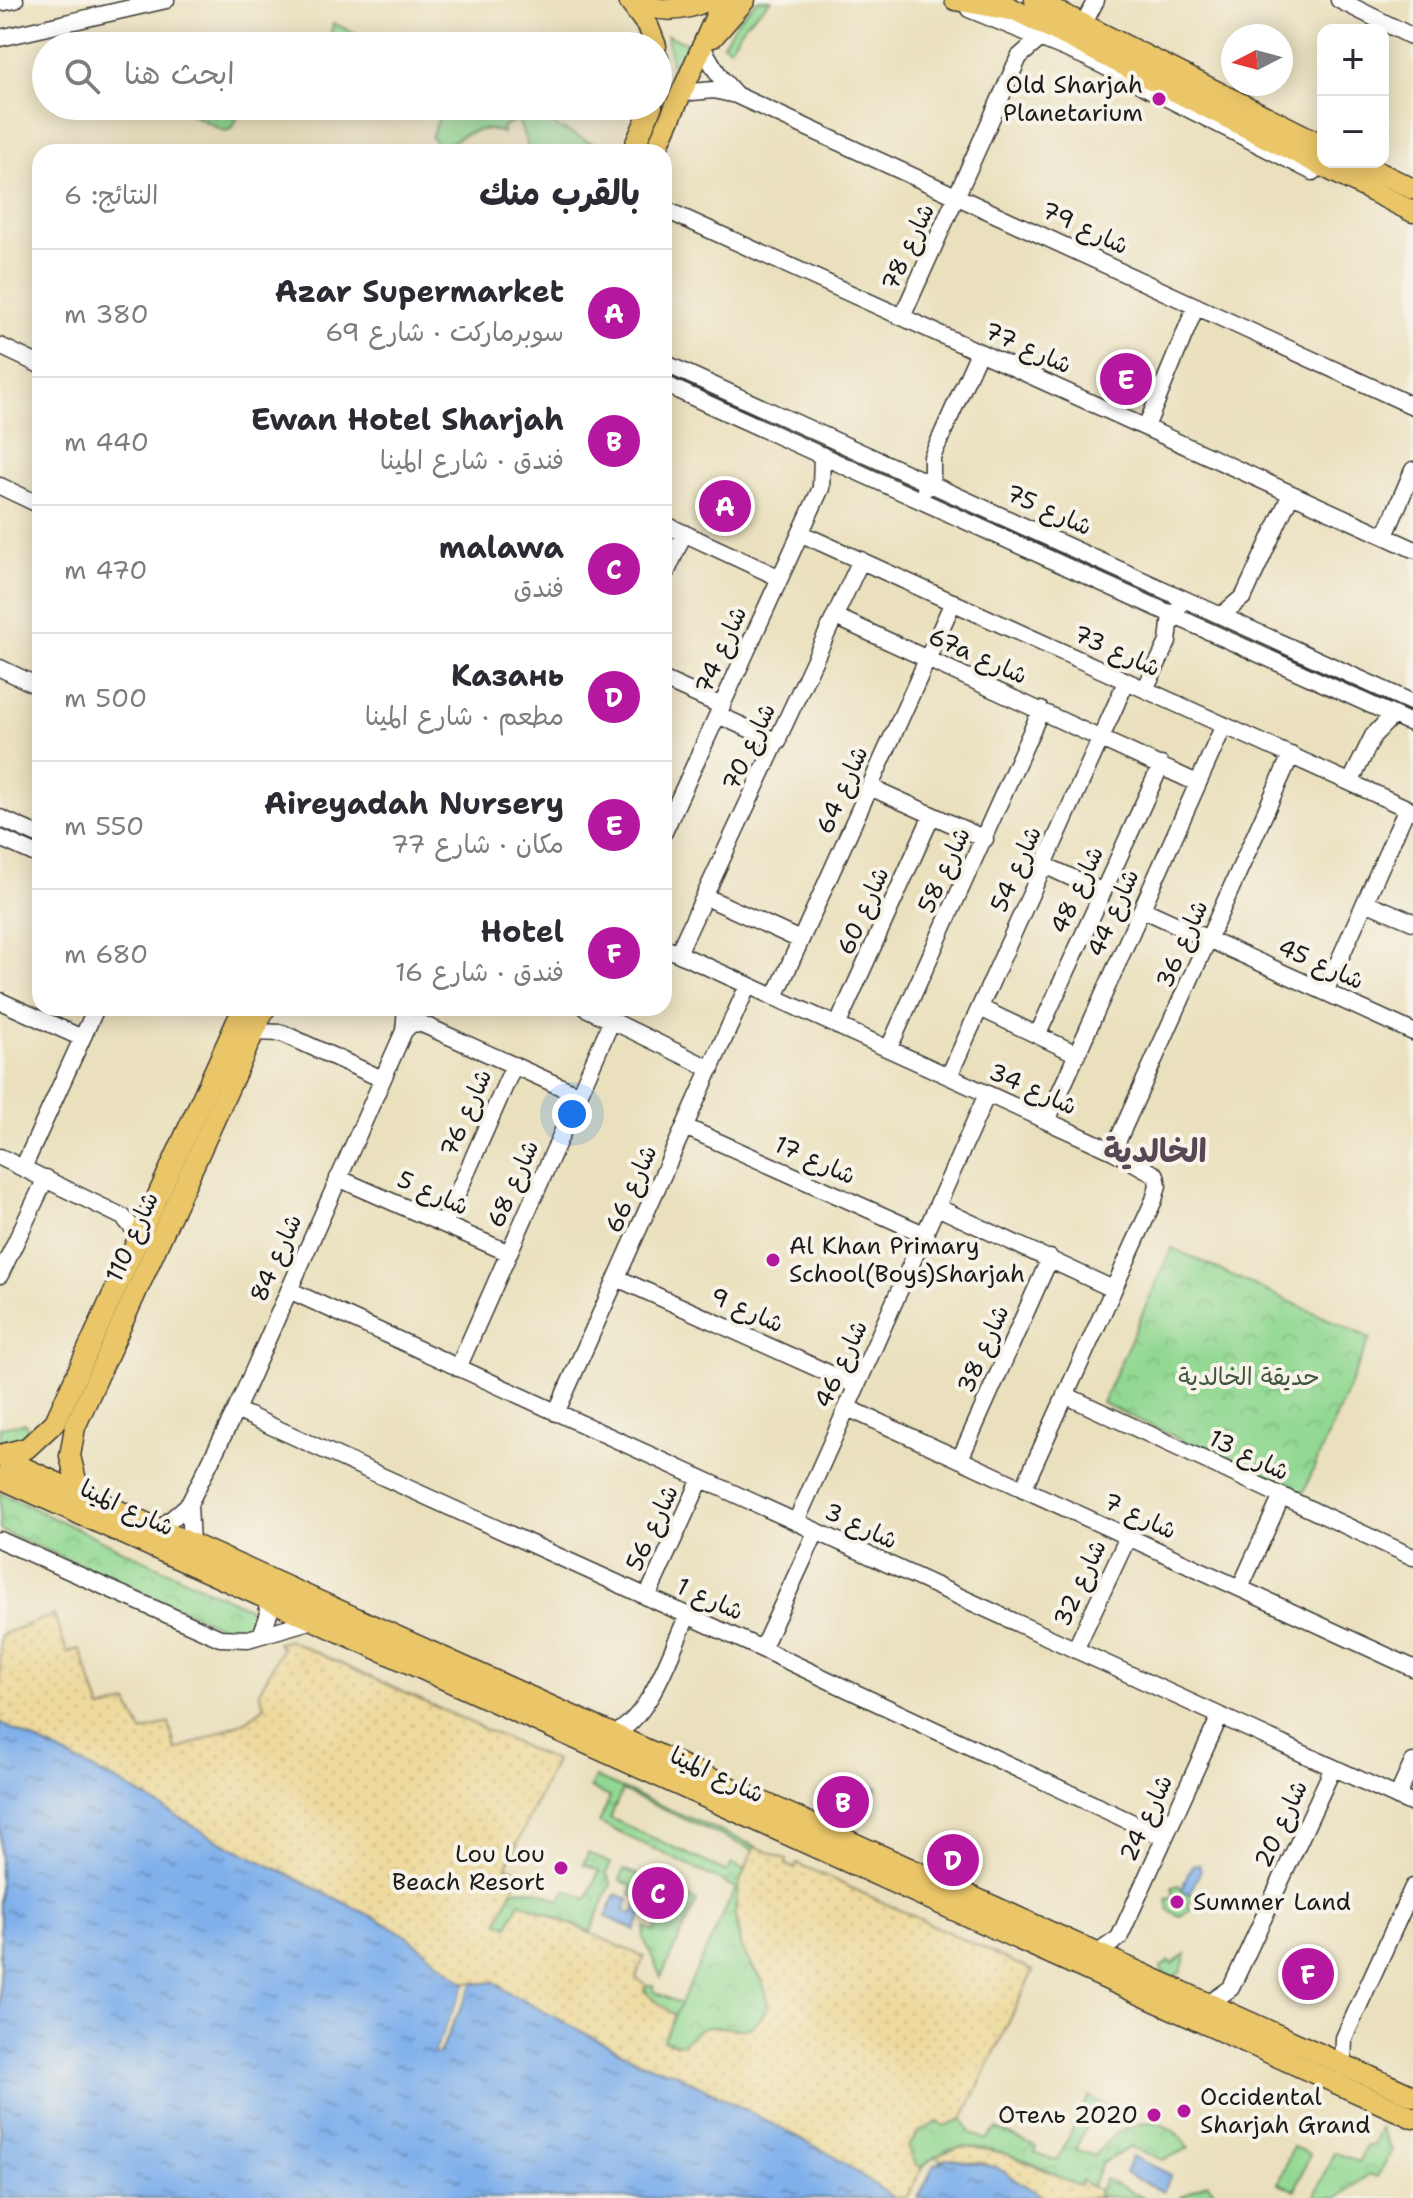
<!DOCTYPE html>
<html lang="ar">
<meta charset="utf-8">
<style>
:root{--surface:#fff;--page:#f7f7f7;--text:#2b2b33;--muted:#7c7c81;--line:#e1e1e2;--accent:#b5179e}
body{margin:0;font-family:"Shantell Sans","Playpen Sans Arabic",sans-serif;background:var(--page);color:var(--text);direction:rtl}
.controls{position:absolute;right:24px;top:24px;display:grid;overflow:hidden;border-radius:16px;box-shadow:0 4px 20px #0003}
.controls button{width:72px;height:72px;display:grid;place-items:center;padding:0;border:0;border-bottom:2px solid var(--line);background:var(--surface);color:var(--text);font:40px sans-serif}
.compass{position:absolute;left:1221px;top:24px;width:72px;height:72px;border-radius:50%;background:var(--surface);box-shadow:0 4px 20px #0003;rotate:264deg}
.you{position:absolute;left:572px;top:1114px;width:28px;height:28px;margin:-20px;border:6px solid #fff;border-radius:50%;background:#1a73e8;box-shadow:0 0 0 12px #1a73e833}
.badge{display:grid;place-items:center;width:52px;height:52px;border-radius:50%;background:var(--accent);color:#fff;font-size:26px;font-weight:700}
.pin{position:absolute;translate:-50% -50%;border:4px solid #fff;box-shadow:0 2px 8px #0006}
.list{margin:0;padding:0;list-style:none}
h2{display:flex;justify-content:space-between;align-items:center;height:104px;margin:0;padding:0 32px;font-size:34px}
h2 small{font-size:26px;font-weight:400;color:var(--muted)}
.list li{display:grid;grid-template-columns:52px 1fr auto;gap:24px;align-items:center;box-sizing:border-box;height:128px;padding:0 32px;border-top:2px solid var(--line)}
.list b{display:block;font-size:30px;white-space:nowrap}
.list p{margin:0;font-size:26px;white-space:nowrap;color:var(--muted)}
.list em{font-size:26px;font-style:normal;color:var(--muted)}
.icon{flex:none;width:44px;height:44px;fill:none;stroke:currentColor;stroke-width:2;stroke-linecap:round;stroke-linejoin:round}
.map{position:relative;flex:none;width:1413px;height:2198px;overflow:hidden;direction:ltr}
.search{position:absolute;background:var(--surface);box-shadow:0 4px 20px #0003;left:32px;top:32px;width:640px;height:88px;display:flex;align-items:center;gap:20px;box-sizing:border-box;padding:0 28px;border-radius:44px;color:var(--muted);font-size:30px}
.panel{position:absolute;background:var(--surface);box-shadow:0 4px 20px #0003;left:32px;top:144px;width:640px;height:872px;border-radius:24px;direction:rtl}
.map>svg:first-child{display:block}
</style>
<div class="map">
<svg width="1413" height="2198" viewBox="0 0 1413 2198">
<defs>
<pattern id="sand-dots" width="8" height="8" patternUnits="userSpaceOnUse" patternTransform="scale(2)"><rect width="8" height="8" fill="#eeda9e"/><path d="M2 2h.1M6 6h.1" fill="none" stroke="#ccba88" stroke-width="1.8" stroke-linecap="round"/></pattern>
<pattern id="park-crowns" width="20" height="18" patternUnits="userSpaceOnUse" patternTransform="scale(2)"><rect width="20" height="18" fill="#92d892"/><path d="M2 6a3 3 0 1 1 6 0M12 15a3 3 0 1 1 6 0" fill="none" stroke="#7db97d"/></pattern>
<pattern id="water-ripples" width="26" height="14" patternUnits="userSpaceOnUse" patternTransform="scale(2)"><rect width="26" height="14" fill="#80b0eb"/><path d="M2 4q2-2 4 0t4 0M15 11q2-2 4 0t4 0" fill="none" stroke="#688ebe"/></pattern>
</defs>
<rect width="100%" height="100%" fill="#f7f3e8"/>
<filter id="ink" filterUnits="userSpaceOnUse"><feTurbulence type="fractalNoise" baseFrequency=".0125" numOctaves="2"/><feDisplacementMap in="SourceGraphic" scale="16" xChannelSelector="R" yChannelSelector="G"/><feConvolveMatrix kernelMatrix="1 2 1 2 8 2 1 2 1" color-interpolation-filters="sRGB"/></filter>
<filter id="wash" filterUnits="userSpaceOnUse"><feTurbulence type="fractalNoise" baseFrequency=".006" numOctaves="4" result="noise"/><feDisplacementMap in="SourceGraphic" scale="32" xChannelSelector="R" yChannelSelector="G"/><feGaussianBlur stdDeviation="1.8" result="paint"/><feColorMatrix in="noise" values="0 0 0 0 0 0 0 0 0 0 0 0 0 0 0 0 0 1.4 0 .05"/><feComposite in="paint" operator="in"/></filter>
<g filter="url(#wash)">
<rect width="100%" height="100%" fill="#eae0bd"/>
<path fill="#92d892" stroke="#577a57" stroke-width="2" d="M757,0H771L745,24L730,48L723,44L737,21Z
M333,23L382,46H328Z
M667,35L694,46L682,72L672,68Z
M444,106H512L612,152H530L518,120L502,127L503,133C480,124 458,135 441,151H435L438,144L431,137Z
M25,1423L32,1437L0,1446V1427Z
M644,1985H653L655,1992L681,2004L675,2016L649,1998Z
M1293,2147L1310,2154L1295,2190L1278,2183Z"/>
<path fill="url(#sand-dots)" stroke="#857b5d" stroke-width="2" d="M54,1615L67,1652L80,1649L101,1709L128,1703L142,1732L169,1723L176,1751L246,1721L265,1707L259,1692L282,1648L277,1643L289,1640L555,1761L507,1866L521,1872L498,1921L508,1926L520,1902L644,1957L636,1977L646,1985L644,1991L675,2016L663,2040L675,2044C688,2043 692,2032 703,2028C728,2021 738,2041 764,2014L762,1981L742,1949L736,1915L737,1887L755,1846L787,1860L786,1865L794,1868L797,1863L1033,1971L963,2119L944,2126L937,2122L915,2136L920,2166L923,2167L906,2198H894L832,2155L675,2073L643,2064L507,1992L499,1984L462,1982L407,1936L373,1917L218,1840L122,1784L0,1723V1635Z
M965,2146L1004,2153L1079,2185L1082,2181L1099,2191L1097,2196L1102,2198H1045L985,2163L941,2160L934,2156Z"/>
<path fill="url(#park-crowns)" stroke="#577a57" stroke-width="2" d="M180,106H243L232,129L224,131L180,109Z
M1172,1248L1370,1338L1302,1496L1102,1403Z
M0,1493L254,1611L257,1623L246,1631H231L0,1530Z
M595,1777L755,1846L753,1850L622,1791L610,1818L727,1872L732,1864L745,1870C731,1899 732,1934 749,1962C759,1978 770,1989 767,2009C750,2039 733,2025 709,2027C696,2028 691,2038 681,2044L663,2040L736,1888L599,1823L610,1797L590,1788Z
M588,1853L611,1864L606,1873L611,1883L591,1932L520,1902L508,1926L498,1921L512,1891C527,1886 542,1892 560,1900L565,1890L587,1899L599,1871L583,1864Z
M624,1869L697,1901L661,1977L643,1937L645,1927L654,1932L661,1915L653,1912L655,1905L630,1894L633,1887L620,1880Z
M1179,1885L1184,1894L1194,1893L1197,1897L1188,1903L1191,1910L1180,1916L1168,1910L1166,1899L1173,1897L1172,1887Z
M1186,1954L1181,1972L1172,1977L1162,1972L1161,1967L1169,1961L1172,1964Z
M1089,2096L1107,2107L1087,2126L1075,2149L1095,2156C1120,2120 1162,2107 1189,2148L1163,2160L1131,2147L1102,2163L1092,2187L1082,2181L1079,2186C1035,2165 963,2122 923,2167L916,2165L908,2147L920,2131L938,2122L944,2126L963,2119L970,2132L985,2140L997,2129L1036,2147L1035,2152L1057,2161Z
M1380,2127L1392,2151L1377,2177L1369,2174L1338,2198H1314L1334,2152L1359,2162L1366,2145H1373Z
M1105,2179L1144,2198L1097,2196Z
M1207,2183L1220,2198H1179Z"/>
<path fill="url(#water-ripples)" stroke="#4e6684" stroke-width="2" d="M0,1723L122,1784L218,1840L373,1917L407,1936L466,1984L434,2053L439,2054L472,1984L495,1982L507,1992L643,2064L675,2073L832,2155L894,2198H0Z
M867,1783L877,1788L865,1814L854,1809Z
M1199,1864L1201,1870L1190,1892L1184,1894L1182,1888L1192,1865Z
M616,1894L629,1899L625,1911L633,1914L637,1905L645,1909L635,1930L606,1917Z
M1132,2156L1171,2175L1163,2192L1125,2173Z
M946,2159L996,2167L1045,2198H918L934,2166Z"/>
<path fill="#eae0bd" d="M466,1984H472L436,2055L435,2051Z"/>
</g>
<g filter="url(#ink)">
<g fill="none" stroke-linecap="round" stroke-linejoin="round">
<g stroke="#3b3934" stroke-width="19">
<path id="minor" d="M1339,0L1413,37
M0,3L15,0
M969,9L1086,57L1313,172
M1084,23L1096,0
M0,38L166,0
M702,47L720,77L736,95
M681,93L714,90L736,95L1413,406
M664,209L1413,549
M902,317L1019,57L1042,37
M0,346L40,365
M664,363L1413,703
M664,384L1413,724
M1146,427L1196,306
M0,486L40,505
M925,489L932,483V457L979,352
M664,524L780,578
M802,534L1413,811
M1385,536L1413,470
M664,578L684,533
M1222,615L1244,596L1291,494
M836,617L1197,783
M0,668L40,687
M664,680L722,706
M1145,689L1168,642L1171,614L1178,609
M718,715L778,742
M1351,781L1373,736L1393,715
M870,787L985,839
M0,818L40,836
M664,832L821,488L822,455
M0,838L40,856
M1044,865L1103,892
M706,897L800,940
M1365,902L1413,922
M1142,909L1413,1032
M664,947L1113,1151L1156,1175L1158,1185L1154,1200L1023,1489
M678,953L861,560
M1325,992L1407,808
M775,997L953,602
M0,1001L82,1038
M586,1008L711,1069
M980,1008L1077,1054
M837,1026L932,815
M404,1031L411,1024L420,1023L579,1095
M255,1032L282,1033L382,1079
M1038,1034L1161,765
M889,1048L1041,710
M949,1076L1126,682
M1047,1121L1224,725
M685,1127L926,1235
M1113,1151L1291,755
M0,1157L123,1217L140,1236
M23,1168L96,1008
M338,1178L509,1253
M939,1208L1113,1289
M444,1224L514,1065
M0,1275L46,1178
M617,1278L857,1386
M289,1290L1413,1804
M458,1368L612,1020
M1065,1395L1413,1557
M848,1408L1413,1668
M236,1410L762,1649L1163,1837
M556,1413L748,985
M960,1459L1050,1258
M189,1504L191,1544
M796,1522L987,1094
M159,1530L189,1504L236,1410L404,1031L406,1008
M0,1540L220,1638L248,1639L313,1620
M1240,1588L1281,1498
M647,1597L701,1479
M261,1635L269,1614L266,1600
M762,1649L816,1532
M1075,1650L1128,1537
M613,1735C653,1714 669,1654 688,1615
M1397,1797L1413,1762
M1096,1954L1119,1938L1219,1718
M1207,2005L1231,1988L1333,1768
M1343,2067L1344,2038L1413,1887"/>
</g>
<g stroke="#3b3934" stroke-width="23">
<path id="major" d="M628,0L649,28L656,46
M631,0C657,13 682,13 708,0
M955,0L1010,10
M995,0L1413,212
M1035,0L1323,145
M713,37L745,0
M658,59V83
M632,152L652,106
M655,152L723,0
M1358,162L1413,189
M0,1455L27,1448L55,1422L243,1008
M0,1457L1413,2096
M0,1478L1413,2118
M79,1492L70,1456L75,1427L265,1008"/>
</g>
<use href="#minor" stroke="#fff" stroke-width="16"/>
<use href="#major" stroke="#ebc669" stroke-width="20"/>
</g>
</g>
<g fill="#b5179e" stroke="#f7f3e8" stroke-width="3">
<circle cx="1159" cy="99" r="8"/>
<circle cx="773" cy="1260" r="8"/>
<circle cx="561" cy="1868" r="8"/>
<circle cx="1177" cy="1902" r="8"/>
<circle cx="1184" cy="2111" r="8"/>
<circle cx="1154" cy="2115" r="8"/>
</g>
<g text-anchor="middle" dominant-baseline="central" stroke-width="8" stroke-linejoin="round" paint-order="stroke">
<g font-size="24" fill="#1c1c1c" stroke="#f7f3e8" text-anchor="end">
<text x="1143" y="85">Old Sharjah<tspan x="1143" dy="28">Planetarium</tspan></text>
<text x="789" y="1246" text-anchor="start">Al Khan Primary<tspan x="789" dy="28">School(Boys)Sharjah</tspan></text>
<text x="545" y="1854">Lou Lou<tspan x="545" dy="28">Beach Resort</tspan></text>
<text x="1193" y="1902" text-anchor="start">Summer Land</text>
<text x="1200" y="2097" text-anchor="start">Occidental<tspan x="1200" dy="28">Sharjah Grand</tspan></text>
<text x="1138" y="2115">Отель 2020</text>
</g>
<g font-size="24" fill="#1c1c1c" stroke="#f7f3e8">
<text transform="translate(1085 228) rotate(25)">شارع 79</text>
<text transform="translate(908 247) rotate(-65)">شارع 78</text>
<text transform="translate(1028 348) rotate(24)">شارع 77</text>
<text transform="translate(1049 510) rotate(24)">شارع 75</text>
<text transform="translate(721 650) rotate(-66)">شارع 74</text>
<text transform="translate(1117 651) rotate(24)">شارع 73</text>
<text transform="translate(978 656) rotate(24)">67a شارع</text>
<text transform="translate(749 747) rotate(-65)">شارع 70</text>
<text transform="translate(842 790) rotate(-66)">شارع 64</text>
<text transform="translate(1016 869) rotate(-66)">شارع 54</text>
<text transform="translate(944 870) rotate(-65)">شارع 58</text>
<text transform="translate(1077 890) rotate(-65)">شارع 48</text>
<text transform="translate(863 911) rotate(-66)">شارع 60</text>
<text transform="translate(1113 913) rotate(-66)">شارع 44</text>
<text transform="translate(1182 944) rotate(-66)">شارع 36</text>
<text transform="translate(1321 964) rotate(24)">شارع 45</text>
<text transform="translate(1033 1089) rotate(24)">شارع 34</text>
<text transform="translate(466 1113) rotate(-66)">شارع 76</text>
<text transform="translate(815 1160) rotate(24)">شارع 17</text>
<text transform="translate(513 1184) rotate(-66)">شارع 68</text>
<text transform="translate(631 1189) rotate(-66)">شارع 66</text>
<text transform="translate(433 1193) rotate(24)">شارع 5</text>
<text transform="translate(132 1237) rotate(-66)">شارع 110</text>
<text transform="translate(276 1258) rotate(-66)">شارع 84</text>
<text transform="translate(747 1310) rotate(24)">شارع 9</text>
<text transform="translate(983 1349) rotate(-66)">شارع 38</text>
<text transform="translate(841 1364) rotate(-65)">شارع 46</text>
<text transform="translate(1249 1455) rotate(26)">شارع 13</text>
<text transform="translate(127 1508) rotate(25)">شارع المينا</text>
<text transform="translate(1140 1516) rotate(25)">شارع 7</text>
<text transform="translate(861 1526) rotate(25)">شارع 3</text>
<text transform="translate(652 1528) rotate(-65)">شارع 56</text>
<text transform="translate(1080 1583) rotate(-65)">شارع 32</text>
<text transform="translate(710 1599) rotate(24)">شارع 1</text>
<text transform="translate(717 1775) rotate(25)">شارع المينا</text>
<text transform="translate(1146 1818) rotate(-65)">شارع 24</text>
<text transform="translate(1281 1824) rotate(-65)">شارع 20</text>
</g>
<g font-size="24" fill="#3f543f" stroke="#f7f3e8">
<text x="1249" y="1377">حديقة الخالدية</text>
</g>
<g font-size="32" font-weight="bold" fill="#574653" stroke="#f7f3e8">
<text x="1155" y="1150">الخالدية</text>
</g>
</g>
</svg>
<div class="controls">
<button>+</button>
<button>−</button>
</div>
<svg class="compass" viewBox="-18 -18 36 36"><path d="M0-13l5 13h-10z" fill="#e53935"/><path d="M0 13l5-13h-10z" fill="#7c7c81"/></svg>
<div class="you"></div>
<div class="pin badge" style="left:725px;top:506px">A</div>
<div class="pin badge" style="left:843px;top:1802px">B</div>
<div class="pin badge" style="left:658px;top:1893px">C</div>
<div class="pin badge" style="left:953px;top:1860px">D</div>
<div class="pin badge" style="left:1126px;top:379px">E</div>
<div class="pin badge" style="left:1308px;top:1974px">F</div>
<div class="search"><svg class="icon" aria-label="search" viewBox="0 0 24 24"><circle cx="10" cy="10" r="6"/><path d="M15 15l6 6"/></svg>ابحث هنا</div>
<section class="panel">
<h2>بالقرب منك<small>النتائج: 6</small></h2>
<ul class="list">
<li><span class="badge">A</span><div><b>Azar Supermarket</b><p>سوبرماركت · شارع 69</p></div><em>380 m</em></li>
<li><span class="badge">B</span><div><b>Ewan Hotel Sharjah</b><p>فندق · شارع المينا</p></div><em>440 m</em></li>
<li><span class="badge">C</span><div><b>malawa</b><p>فندق</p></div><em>470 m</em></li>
<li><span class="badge">D</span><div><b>Казань</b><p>مطعم · شارع المينا</p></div><em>500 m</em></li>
<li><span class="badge">E</span><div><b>Aireyadah Nursery</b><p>مكان · شارع 77</p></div><em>550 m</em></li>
<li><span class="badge">F</span><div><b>Hotel</b><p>فندق · شارع 16</p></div><em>680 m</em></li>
</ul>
</section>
</div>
